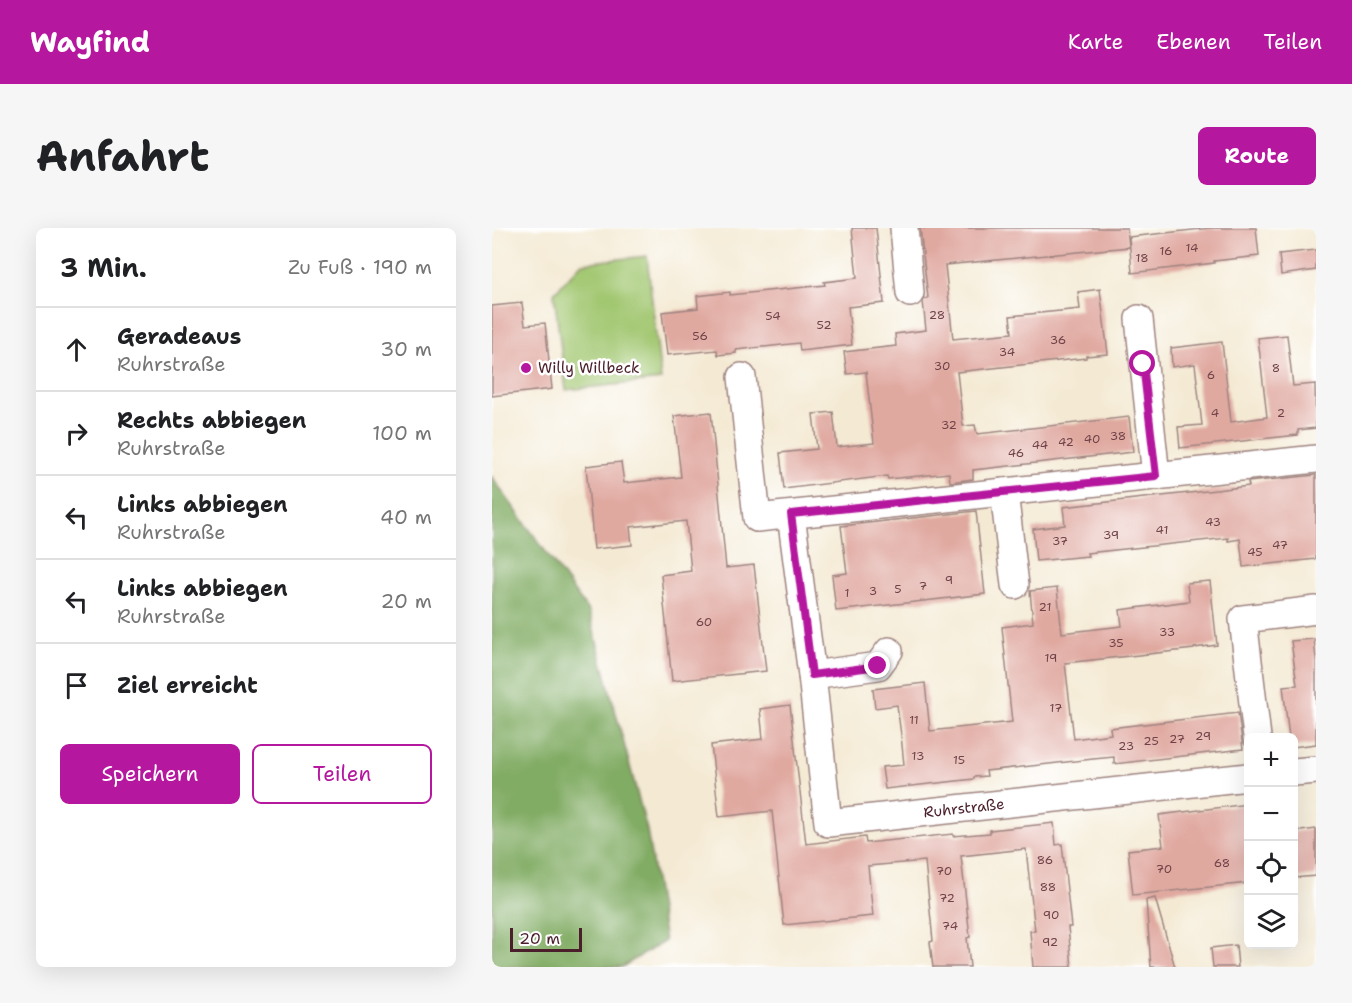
<!DOCTYPE html>
<html lang="de">
<meta charset="utf-8">
<style>
:root{--surface:#fff;--page:#f6f6f6;--text:#202124;--muted:#757577;--line:#e0e0e0;--accent:#b5179e}
body{margin:0;font-family:"Shantell Sans",sans-serif;background:var(--page);color:var(--text)}
.controls{position:absolute;right:18px;bottom:18px;display:grid;overflow:hidden;border-radius:9px;box-shadow:0 6px 24px #0002}
.controls button{width:54px;height:54px;display:grid;place-items:center;padding:0;border:0;border-bottom:2px solid var(--line);background:var(--surface);color:var(--text);font:30px sans-serif}
.scale{position:absolute;left:18px;bottom:15px;width:72px;box-sizing:border-box;padding-left:6px;border:3px solid #4a1f2b;border-top:0;font-size:16px;line-height:21px;white-space:nowrap;color:#4a1f2b;-webkit-text-stroke:4px #fff;paint-order:stroke}
.stop{position:absolute;width:18px;height:18px;margin:-14px;border:4px solid #b5179e;border-radius:50%;background:#fff}
.stop.end{background:#b5179e;border-color:#fff;box-shadow:0 2px 6px #0008}
.list{margin:0;padding:0;list-style:none}
h2{display:flex;justify-content:space-between;align-items:center;height:78px;margin:0;padding:0 24px;font-size:26px}
h2 small{font-size:20px;font-weight:400;color:var(--muted)}
.list li{display:grid;grid-template-columns:39px 1fr auto;gap:18px;align-items:center;box-sizing:border-box;height:84px;padding:0 24px;border-top:2px solid var(--line)}
.list b{display:block;font-size:22px;white-space:nowrap}
.list p{margin:0;font-size:20px;white-space:nowrap;color:var(--muted)}
.list em{font-size:20px;font-style:normal;color:var(--muted)}
.actions{display:flex;gap:12px;padding:18px 24px}
.actions a{flex:1;padding:14px 0;border:2px solid var(--accent);border-radius:9px;text-align:center;font-size:21px;color:var(--accent)}
.actions .main{background:var(--accent);color:#fff}
.icon{flex:none;width:33px;height:33px;fill:none;stroke:currentColor;stroke-width:2;stroke-linecap:round;stroke-linejoin:round}
.map{position:relative;flex:none;width:824px;height:739px;overflow:hidden;border-radius:9px}
header{display:flex;align-items:center;gap:36px;box-sizing:border-box;height:84px;padding:0 30px;background:var(--accent);color:#fff}
header strong{font-size:28px}
nav{display:flex;gap:33px;margin-inline-start:auto;font-size:21px}
.intro{display:flex;align-items:center;justify-content:space-between;box-sizing:border-box;height:144px;padding:0 36px}
h1{margin:0;font-size:42px}
.button{padding:15px 27px;border-radius:9px;background:var(--accent);color:#fff;font-size:21px;font-weight:700}
main{display:flex;gap:36px;padding:0 36px}
aside{flex:1;background:var(--surface);border-radius:9px;box-shadow:0 6px 24px #0002}
.map>svg:first-child{display:block}
</style>
<header>
<strong>Wayfind</strong>
<nav><a>Karte</a><a>Ebenen</a><a>Teilen</a></nav>
</header>
<div class="intro"><h1>Anfahrt</h1><a class="button">Route</a></div>
<main>
<aside>
<h2>3 Min.<small>Zu Fuß · 190 m</small></h2>
<ul class="list">
<li><svg class="icon" aria-label="ahead" viewBox="0 0 24 24"><path d="M12 20V5M6 11l6-6 6 6"/></svg><div><b>Geradeaus</b><p>Ruhrstraße</p></div><em>30 m</em></li>
<li><svg class="icon" aria-label="right" viewBox="0 0 24 24"><path d="M7 20v-9h11M14 6l5 5-5 5"/></svg><div><b>Rechts abbiegen</b><p>Ruhrstraße</p></div><em>100 m</em></li>
<li><svg class="icon" aria-label="left" viewBox="0 0 24 24"><path d="M17 20v-9H6M10 6l-5 5 5 5"/></svg><div><b>Links abbiegen</b><p>Ruhrstraße</p></div><em>40 m</em></li>
<li><svg class="icon" aria-label="left" viewBox="0 0 24 24"><path d="M17 20v-9H6M10 6l-5 5 5 5"/></svg><div><b>Links abbiegen</b><p>Ruhrstraße</p></div><em>20 m</em></li>
<li><svg class="icon" aria-label="arrive" viewBox="0 0 24 24"><path d="M6 21V4h12l-3 4 3 4H6"/></svg><div><b>Ziel erreicht</b></div></li>
</ul>
<div class="actions"><a class="main">Speichern</a><a>Teilen</a></div>
</aside>
<div class="map">
<svg width="824" height="739" viewBox="0 0 824 739">
<rect width="100%" height="100%" fill="#fff"/>
<filter id="ink" filterUnits="userSpaceOnUse"><feTurbulence type="fractalNoise" baseFrequency=".0167" numOctaves="2"/><feDisplacementMap in="SourceGraphic" scale="12" xChannelSelector="R" yChannelSelector="G"/><feConvolveMatrix kernelMatrix="1 2 1 2 8 2 1 2 1" color-interpolation-filters="sRGB"/></filter>
<filter id="wash" filterUnits="userSpaceOnUse"><feTurbulence type="fractalNoise" baseFrequency=".008" numOctaves="4" result="noise"/><feDisplacementMap in="SourceGraphic" scale="24" xChannelSelector="R" yChannelSelector="G"/><feGaussianBlur stdDeviation="1.35" result="paint"/><feColorMatrix in="noise" values="0 0 0 0 0 0 0 0 0 0 0 0 0 0 0 0 0 1.4 0 .05"/><feComposite in="paint" operator="in"/></filter>
<g filter="url(#wash)">
<rect width="100%" height="100%" fill="#f4ead4"/>
<path fill="#a2c771" stroke="#76734e" stroke-width="1.5" d="M155,28L169,152L74,162L62,65L90,35Z"/>
<path fill="#81ac63" stroke="#666647" stroke-width="1.5" d="M0,249L97,384L155,602L173,713L130,739H0Z"/>
<g id="blocks">
<path fill="#e0a9a0" d="M360,0H384L392,75L356,79L360,117L308,123L307,115L244,122V125L226,127L225,122L175,127L170,84L206,80L205,68L238,64V67L333,57L332,54L365,50Z
M428,0H635L637,19L453,37L461,111L520,105L518,88L588,81L586,64L608,61L612,94L616,126L594,128V130L465,144L471,198L483,197L485,206L637,189L641,224L481,242V251L458,254L457,245L396,251L395,248L292,261L288,225L325,221L321,186L341,184L345,219L382,215L374,144L355,146L352,124L404,118L403,106L434,102L431,73L433,71L436,70Z
M719,0H764L767,28L722,33V35L640,45L637,9Z
M824,22V42L789,47L787,26Z
M30,75L33,97L53,95L60,161L0,168V78Z
M795,107L801,158L823,156L824,200L806,202V207L688,220L686,199L710,197L703,136L680,139L679,120L730,114L739,194L775,189L766,110Z
M219,184L234,340L262,337L274,443L180,453L169,347L199,343L194,293L138,299L140,317L102,321L94,238L129,234L132,255L189,249L182,188Z
M824,247V331L751,339L748,311L736,313V310L595,325L596,328L544,333L541,301L573,297L571,279L724,262L757,258L756,254Z
M484,283L493,366L344,383L340,347L355,345L349,298Z
M718,353L725,417L702,420V421L573,435L582,511L619,506L618,500L746,485L751,521L622,536V529L601,531L494,543L495,548L482,549V551L393,561L390,539L412,537L409,507L405,477L383,480L381,461L433,455L438,503L520,494L510,399L541,395L538,363L565,360L570,405L630,398L628,382L697,373L695,355Z
M822,411L824,432V516L801,519V510H797L791,458L805,457L799,413Z
M298,477L314,616L373,609L374,615L461,606V608L498,605V602L562,595L564,617L570,616L579,699H576L580,739H541L538,703H543L534,621L469,628L478,709L475,710L478,739H441L438,714L441,713L433,633L376,638L381,688L292,697L280,583L227,589L219,517L271,511L268,481Z
M756,576V655L641,667L636,622L671,618L667,587Z
M824,601V648L801,650V604Z
M663,670L683,739H659L654,672Z
M744,717L746,739H721L719,720Z"/>
</g>
</g>
<g filter="url(#ink)">
<use href="#blocks" fill-opacity="0" stroke="#9f8480" stroke-width="1.5"/>
<g fill="none" stroke-linecap="round" stroke-linejoin="round">
<g stroke="#9f8480" stroke-width="30">
<g id="minor">
<path d="M412,0L418,65"/>
<path d="M647,91L664,248"/>
<path d="M250,149L265,290L824,231"/>
<path d="M512,264L523,357"/>
<path id="s1" d="M299,287L320,447L336,595L756,549"/>
<path d="M320,447L386,438L397,423"/>
<path d="M765,509L751,391L824,382"/>
<path d="M802,544L824,542"/>
</g>
</g>
<use href="#minor" stroke="#fff" stroke-width="27"/>
</g>
</g>
<g fill="none" stroke-linecap="round" stroke-linejoin="round" filter="url(#ink)">
<path stroke="#b5179e" stroke-width="8" d="M386,438L320,447L299,286L664,248L651,136"/>
</g>
<circle fill="#b5179e" stroke="#fff" stroke-width="2" cx="34" cy="140" r="6"/>
<g text-anchor="middle" dominant-baseline="central" stroke-width="5" stroke-linejoin="round" paint-order="stroke">
<g font-size="12" fill="#704248">
<text x="700" y="20">14</text>
<text x="674" y="23">16</text>
<text x="650" y="30">18</text>
<text x="445" y="87">28</text>
<text x="281" y="88">54</text>
<text x="332" y="97">52</text>
<text x="208" y="108">56</text>
<text x="566" y="112">36</text>
<text x="515" y="124">34</text>
<text x="450" y="138">30</text>
<text x="784" y="140">8</text>
<text x="719" y="147">6</text>
<text x="723" y="185">4</text>
<text x="789" y="185">2</text>
<text x="457" y="197">32</text>
<text x="626" y="208">38</text>
<text x="600" y="211">40</text>
<text x="574" y="214">42</text>
<text x="548" y="217">44</text>
<text x="524" y="225">46</text>
<text x="721" y="294">43</text>
<text x="670" y="302">41</text>
<text x="619" y="307">39</text>
<text x="568" y="313">37</text>
<text x="788" y="317">47</text>
<text x="763" y="324">45</text>
<text x="457" y="352">9</text>
<text x="431" y="358">7</text>
<text x="406" y="361">5</text>
<text x="381" y="363">3</text>
<text x="355" y="365">1</text>
<text x="553" y="379">21</text>
<text x="212" y="394">60</text>
<text x="675" y="404">33</text>
<text x="624" y="415">35</text>
<text x="559" y="430">19</text>
<text x="564" y="480">17</text>
<text x="422" y="492">11</text>
<text x="711" y="508">29</text>
<text x="685" y="511">27</text>
<text x="659" y="513">25</text>
<text x="634" y="518">23</text>
<text x="426" y="528">13</text>
<text x="467" y="532">15</text>
<text x="553" y="632">86</text>
<text x="730" y="635">68</text>
<text x="672" y="641">70</text>
<text x="452" y="643">70</text>
<text x="556" y="659">88</text>
<text x="455" y="670">72</text>
<text x="559" y="687">90</text>
<text x="458" y="698">74</text>
<text x="558" y="714">92</text>
</g>
<g font-size="15" fill="#4a1f2b" stroke="#fff" text-anchor="start">
<text x="46" y="140">Willy Willbeck</text>
</g>
<g font-size="15" fill="#4a1f2b" stroke="#fff">
<text stroke="none"><textPath href="#s1" startOffset="447">Ruhrstraße</textPath></text>
</g>
</g>
</svg>
<div class="controls">
<button>+</button>
<button>−</button>
<button><svg class="icon" aria-label="locate" viewBox="0 0 24 24"><circle cx="12" cy="12" r="6"/><path d="M12 2v4M12 18v4M2 12h4M18 12h4"/></svg></button>
<button><svg class="icon" aria-label="layers" viewBox="0 0 24 24"><path d="M12 4l9 5-9 5-9-5zM3 14l9 5 9-5"/></svg></button>
</div>
<div class="scale">20 m</div>
<div class="stop" style="left:651px;top:136px"></div>
<div class="stop end" style="left:386px;top:438px"></div>
</div>
</main>
